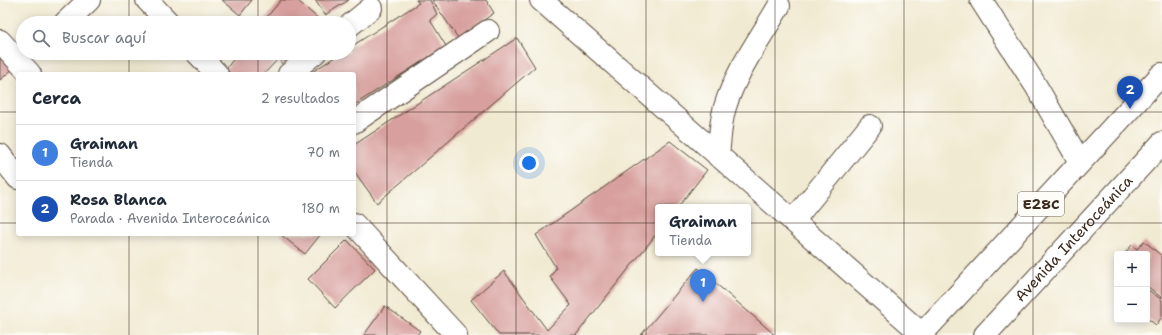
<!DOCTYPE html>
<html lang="es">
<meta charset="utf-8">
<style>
:root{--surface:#fff;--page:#f2f2f3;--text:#1f2937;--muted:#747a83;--line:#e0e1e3;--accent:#c8321e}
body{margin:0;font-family:"Shantell Sans",sans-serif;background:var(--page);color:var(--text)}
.controls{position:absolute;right:12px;bottom:12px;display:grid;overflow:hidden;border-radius:4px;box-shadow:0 2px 10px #0003}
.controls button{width:36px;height:36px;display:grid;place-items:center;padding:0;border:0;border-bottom:1px solid var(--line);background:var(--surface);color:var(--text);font:20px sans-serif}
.you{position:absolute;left:529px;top:163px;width:14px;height:14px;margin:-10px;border:3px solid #fff;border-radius:50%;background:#1a73e8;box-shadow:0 0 0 6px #1a73e833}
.badge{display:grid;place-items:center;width:26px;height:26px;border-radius:50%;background:var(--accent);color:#fff;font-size:13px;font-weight:700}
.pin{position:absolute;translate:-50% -33px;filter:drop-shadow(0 1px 2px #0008)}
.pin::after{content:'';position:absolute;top:21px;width:14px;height:12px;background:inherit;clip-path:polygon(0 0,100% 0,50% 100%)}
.popup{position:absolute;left:655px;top:204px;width:96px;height:52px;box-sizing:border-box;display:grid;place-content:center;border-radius:4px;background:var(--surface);filter:drop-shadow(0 1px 3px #0005);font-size:13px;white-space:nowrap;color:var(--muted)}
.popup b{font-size:15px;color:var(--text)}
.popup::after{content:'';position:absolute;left:50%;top:100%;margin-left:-8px;border:8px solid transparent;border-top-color:var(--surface)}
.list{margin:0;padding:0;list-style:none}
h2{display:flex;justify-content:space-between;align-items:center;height:52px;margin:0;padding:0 16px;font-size:17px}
h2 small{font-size:13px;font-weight:400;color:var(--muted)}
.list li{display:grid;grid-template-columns:26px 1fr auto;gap:12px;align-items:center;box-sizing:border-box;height:56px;padding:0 16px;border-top:1px solid var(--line)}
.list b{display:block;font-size:15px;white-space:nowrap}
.list p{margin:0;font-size:13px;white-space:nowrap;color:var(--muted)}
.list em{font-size:13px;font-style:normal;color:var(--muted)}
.icon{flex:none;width:22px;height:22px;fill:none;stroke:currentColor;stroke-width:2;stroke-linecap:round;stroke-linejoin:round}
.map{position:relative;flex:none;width:1162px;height:335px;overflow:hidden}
.search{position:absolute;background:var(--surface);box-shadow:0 2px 10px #0003;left:16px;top:16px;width:340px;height:44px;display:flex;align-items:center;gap:10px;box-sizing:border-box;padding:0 14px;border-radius:22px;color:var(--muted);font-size:15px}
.panel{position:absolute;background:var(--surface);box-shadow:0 2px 10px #0003;left:16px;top:72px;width:340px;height:164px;border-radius:4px}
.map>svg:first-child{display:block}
</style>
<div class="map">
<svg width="1162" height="335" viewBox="0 0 1162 335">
<rect width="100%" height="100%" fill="#fdfcf7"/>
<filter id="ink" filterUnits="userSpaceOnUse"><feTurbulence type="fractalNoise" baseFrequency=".025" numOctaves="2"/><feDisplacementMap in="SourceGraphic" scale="8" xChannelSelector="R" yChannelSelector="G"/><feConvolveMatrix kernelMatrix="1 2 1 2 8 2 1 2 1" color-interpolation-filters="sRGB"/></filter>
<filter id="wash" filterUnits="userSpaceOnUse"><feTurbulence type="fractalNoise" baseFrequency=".012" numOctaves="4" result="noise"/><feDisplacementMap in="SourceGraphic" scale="16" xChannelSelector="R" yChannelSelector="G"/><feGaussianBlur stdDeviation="0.9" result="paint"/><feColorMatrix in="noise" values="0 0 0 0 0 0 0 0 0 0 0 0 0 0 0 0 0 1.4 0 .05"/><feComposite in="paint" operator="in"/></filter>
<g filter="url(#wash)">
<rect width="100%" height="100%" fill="#f1ead2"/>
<g id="blocks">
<path fill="#d79f9d" d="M222,0H252L240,15Z
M281,0H297L323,23H262Z
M315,0H349L325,15Z
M416,0H430L437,14L430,20L446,46L354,105V74H309L341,53H349V48L419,3Z
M432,0H486L494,13L458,38Z
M517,38L535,67L377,203L354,171V145Z
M0,50L14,68L0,80Z
M238,53H303L286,68L278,59L264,74H231L226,69Z
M670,141L707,170L678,207H658V232L576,335H499L471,300L504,271L547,330L571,305L550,277L556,268L536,235Z
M280,234H321L305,254Z
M347,240L375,269L335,308L308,279Z
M1144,241L1162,256V298L1147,286V254H1124L1132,245L1137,249Z
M698,268L775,335H641Z
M1147,289L1162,300V317L1156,325L1147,318Z
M385,306L420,331L417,335H364Z"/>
</g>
</g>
<g filter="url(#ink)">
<use href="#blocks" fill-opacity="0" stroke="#564739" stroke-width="1"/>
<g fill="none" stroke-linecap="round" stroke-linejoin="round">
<g stroke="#564739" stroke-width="24">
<path id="minor" d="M147,0L169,23
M541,0L922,334
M981,0L1036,86L1080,162
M65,23L89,0
M349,26L371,8
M0,41L30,74
M197,53L217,74
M289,74L315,53
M354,122L488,31
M0,155L18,178
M718,156C720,140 720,123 725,107C736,71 760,39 779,6
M793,221L870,126
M354,224L456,335"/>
</g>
<g stroke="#564739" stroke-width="24">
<g id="highway">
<path d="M921,335L1162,74"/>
<path id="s1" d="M985,335L1162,143"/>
</g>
</g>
<use href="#minor" stroke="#fff" stroke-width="22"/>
<use href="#highway" stroke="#fff" stroke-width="22"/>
</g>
</g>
<path fill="none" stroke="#3b2a1e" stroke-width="1" stroke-opacity="0.55" d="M129,0V23M258,0V23M387,0V335M516,0V335M646,0V335M775,0V335M904,0V335M1033,0V335M129,53V74M258,53V74M0,112H18M354,112H1162M0,223H18M354,223H1162M129,234V335M258,234V335"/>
<g text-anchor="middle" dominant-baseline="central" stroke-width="3" stroke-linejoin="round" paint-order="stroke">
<rect fill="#fdfcf7" stroke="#75695f" stroke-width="1" x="1018" y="192" width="46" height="24" rx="3"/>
<g font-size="14" font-weight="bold" fill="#3b2a1e">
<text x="1041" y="204">E28C</text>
</g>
<g font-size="15" fill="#3b2a1e" stroke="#fdfcf7">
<text stroke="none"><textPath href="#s1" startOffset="131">Avenida Interoceánica</textPath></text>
</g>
</g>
</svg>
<div class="controls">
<button>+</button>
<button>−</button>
</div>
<div class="you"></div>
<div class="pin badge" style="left:703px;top:302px;background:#3f7fe0">1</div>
<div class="popup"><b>Graiman</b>Tienda</div>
<div class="pin badge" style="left:1130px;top:109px;background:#1a4fb4">2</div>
<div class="search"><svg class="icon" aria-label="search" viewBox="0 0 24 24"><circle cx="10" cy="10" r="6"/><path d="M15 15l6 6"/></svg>Buscar aquí</div>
<section class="panel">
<h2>Cerca<small>2 resultados</small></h2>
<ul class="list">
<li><span class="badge" style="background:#3f7fe0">1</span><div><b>Graiman</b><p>Tienda</p></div><em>70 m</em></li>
<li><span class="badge" style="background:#1a4fb4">2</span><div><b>Rosa Blanca</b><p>Parada · Avenida Interoceánica</p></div><em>180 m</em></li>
</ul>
</section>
</div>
